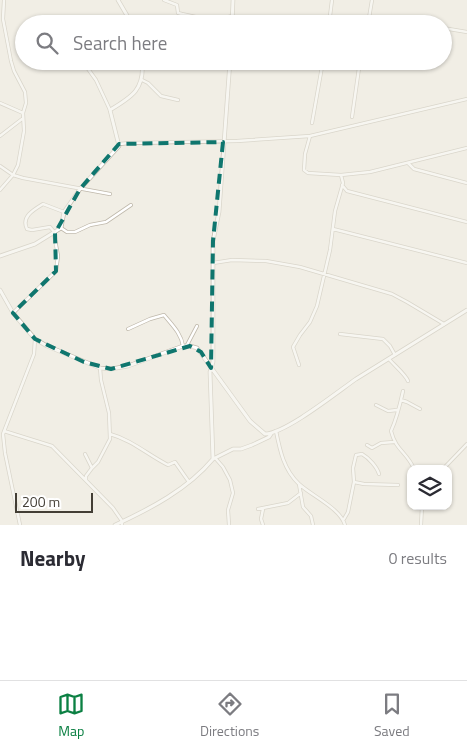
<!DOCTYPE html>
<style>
:root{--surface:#fff;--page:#f7f7f7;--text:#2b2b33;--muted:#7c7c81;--line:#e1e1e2;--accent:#0b8043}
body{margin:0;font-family:"Titillium Web",sans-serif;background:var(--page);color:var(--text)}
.controls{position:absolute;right:15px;bottom:15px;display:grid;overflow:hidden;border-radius:10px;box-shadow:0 1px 4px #0004}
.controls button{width:45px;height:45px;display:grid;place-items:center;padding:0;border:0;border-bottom:1px solid var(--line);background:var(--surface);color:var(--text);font:25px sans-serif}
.scale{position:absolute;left:15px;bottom:12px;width:78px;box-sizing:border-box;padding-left:5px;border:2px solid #433e35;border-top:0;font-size:14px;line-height:18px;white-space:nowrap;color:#433e35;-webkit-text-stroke:4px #fff;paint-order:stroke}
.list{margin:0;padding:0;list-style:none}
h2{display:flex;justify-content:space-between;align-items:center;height:65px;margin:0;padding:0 20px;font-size:21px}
h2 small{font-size:16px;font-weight:400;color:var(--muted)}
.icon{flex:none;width:28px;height:28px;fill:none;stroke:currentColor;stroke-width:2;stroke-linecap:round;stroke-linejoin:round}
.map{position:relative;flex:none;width:467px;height:525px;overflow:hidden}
.search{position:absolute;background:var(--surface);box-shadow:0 1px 4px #0004;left:15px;right:15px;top:15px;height:55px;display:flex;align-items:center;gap:12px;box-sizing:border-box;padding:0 18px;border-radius:28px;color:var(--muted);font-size:19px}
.sheet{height:155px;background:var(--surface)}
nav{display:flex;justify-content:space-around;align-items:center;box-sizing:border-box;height:70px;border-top:1px solid var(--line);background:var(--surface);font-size:14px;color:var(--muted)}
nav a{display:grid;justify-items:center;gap:2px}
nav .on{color:var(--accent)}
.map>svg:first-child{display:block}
</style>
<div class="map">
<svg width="467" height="525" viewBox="0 0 467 525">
<rect width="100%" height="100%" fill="#f1eee5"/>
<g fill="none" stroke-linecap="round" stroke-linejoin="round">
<g stroke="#bfb8ab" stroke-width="4">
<path id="minor" d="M164,0L177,5L178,13L182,14L214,21L232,16
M369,17L412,24
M329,24L332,0
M368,24L372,0
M443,28L467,32
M86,66L96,80L110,110
M142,80L148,83L161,96L178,100
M0,103L23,113
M352,117L360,61
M312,123L323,61
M0,136L22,119
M310,136L305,154L304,170L308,173L341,175L370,172L467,148
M119,144L129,143L237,141L310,136L467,99
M408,163L414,169L467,183
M0,166L13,175L23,178L110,194
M342,185L347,191L467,222
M0,190L13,175L18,165L24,131L23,113L26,103L25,92L14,71L11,61L3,19L4,0
M61,228L67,232H75L90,225L106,222L131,205
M333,229L467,263
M55,233L50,227L32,230L27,229C21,217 33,210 43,204L64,212
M213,263L232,260L266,261L300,267L392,294L407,302L444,324
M13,313L56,271L58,256L54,234
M128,329L150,319L164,315C172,325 181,333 183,346
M340,334L383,339L390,346L395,355
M187,345L197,326
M389,359C394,365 406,375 408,381
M299,365L293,347L300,335L310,322L317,306L330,250L335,211L343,183L341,175
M403,391C400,405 397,418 391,431C396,451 407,452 414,469
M401,400L407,402L420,409
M376,405L388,411L397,410
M4,431L52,446L113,508L122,521V525
M276,431C280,451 284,470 299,484C312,496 340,508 345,525
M110,434C132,440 148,455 168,465L175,462L189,482
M367,445L372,448L381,443L394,442
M85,454L92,468L86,476V480
M216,459L223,467L230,480L233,493L228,510L229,525
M92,468L98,462L110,439L109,413L101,380L100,368
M443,469L467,444
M354,482L364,484L398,485
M299,484L303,507L311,516L313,525
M258,509L288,503L301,493
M263,509L261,519L263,525
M344,519L348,512L354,482L353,468L356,455L362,454C369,458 377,467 379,474
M20,525L5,453L3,434L34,354L35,339
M421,525L422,506"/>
</g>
<g stroke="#bfb8ab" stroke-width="4.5">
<path id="tertiary" d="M118,0L132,24
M232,24L233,0
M0,256L35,244L61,228L64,212L80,189L119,146L110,110C132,97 145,89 142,61
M0,290L13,313L35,339L47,346L100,368L111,369L128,366L183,346H190L197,348L250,421L265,434C286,433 336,393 356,379C393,356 430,333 467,310
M213,459L233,449H241L252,445L269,437L271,434
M115,525C150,509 188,489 213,459L210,372L213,362V241L219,212L230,61"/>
</g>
<use href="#minor" stroke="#fff" stroke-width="2.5"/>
<use href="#tertiary" stroke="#fff" stroke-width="3"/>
</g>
<path d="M0 0H467V525H0ZM223,142L213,241L211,368L201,352L190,346L111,369L84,362L35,339L13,313L56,271L55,233L80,189L119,144Z" fill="#f1eee5" fill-opacity=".55" fill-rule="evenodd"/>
<path fill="none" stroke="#0f766e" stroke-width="4" stroke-dasharray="10 6" stroke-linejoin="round" d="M223,142L213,241L211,368L201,352L190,346L111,369L84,362L35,339L13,313L56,271L55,233L80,189L119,144Z"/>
</svg>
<div class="controls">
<button><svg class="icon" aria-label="layers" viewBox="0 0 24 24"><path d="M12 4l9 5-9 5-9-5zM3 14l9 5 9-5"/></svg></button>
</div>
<div class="scale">200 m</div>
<div class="search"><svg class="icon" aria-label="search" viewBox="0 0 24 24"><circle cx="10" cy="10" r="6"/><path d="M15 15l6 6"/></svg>Search here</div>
</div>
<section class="sheet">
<h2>Nearby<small>0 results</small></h2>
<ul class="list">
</ul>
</section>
<nav>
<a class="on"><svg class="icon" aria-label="map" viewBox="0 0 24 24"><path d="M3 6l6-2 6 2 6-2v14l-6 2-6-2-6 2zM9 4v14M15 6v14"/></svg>Map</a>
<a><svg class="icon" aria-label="directions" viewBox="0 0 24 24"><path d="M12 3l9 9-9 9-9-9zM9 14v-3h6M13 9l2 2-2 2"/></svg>Directions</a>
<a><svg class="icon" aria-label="saved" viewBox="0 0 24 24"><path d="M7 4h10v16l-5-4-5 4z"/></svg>Saved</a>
</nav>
